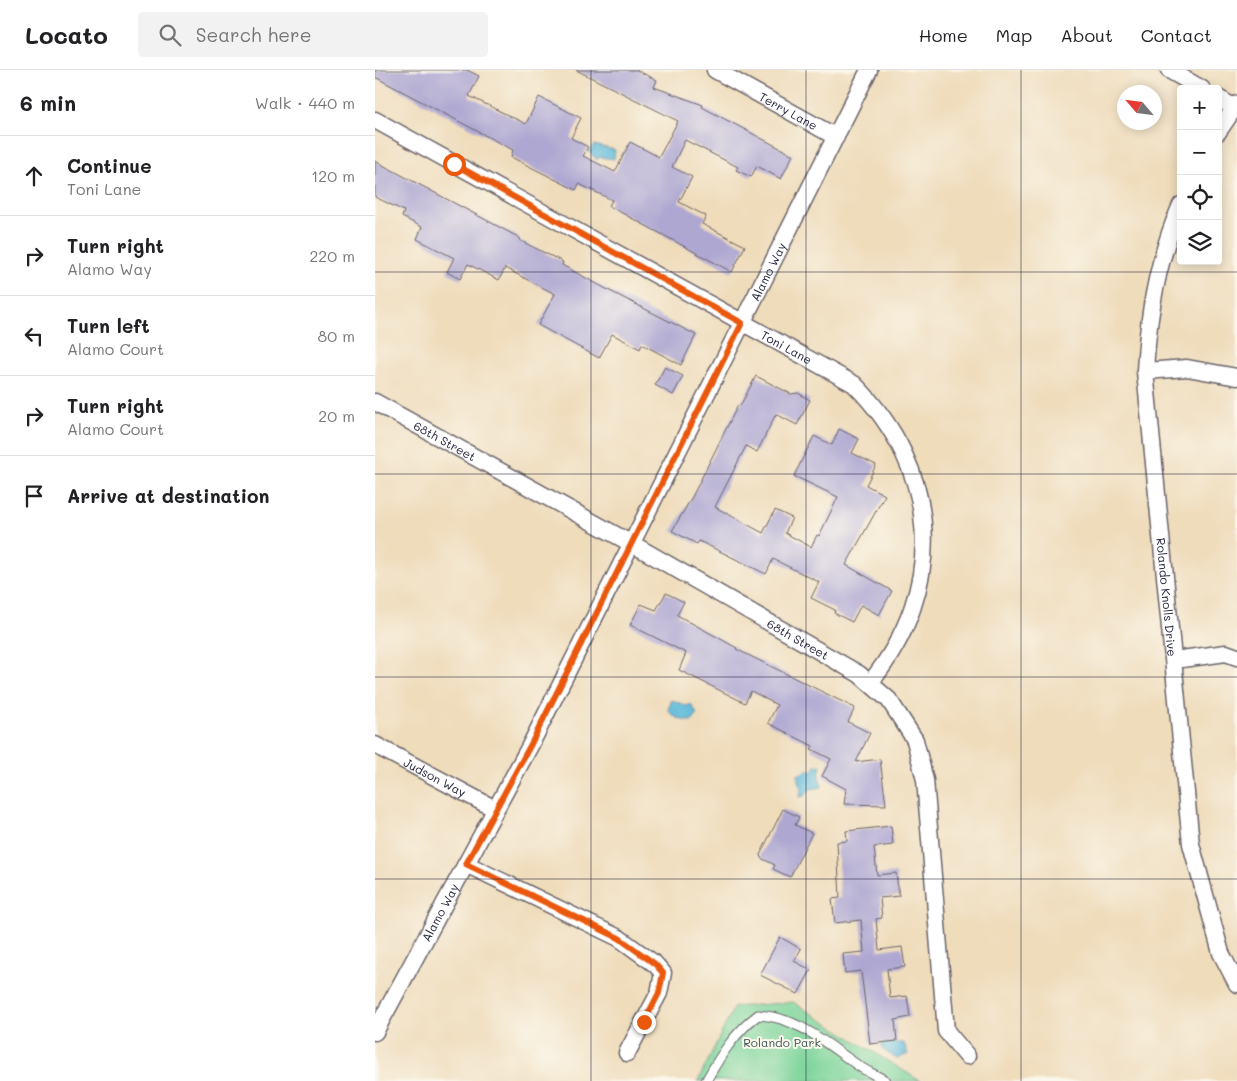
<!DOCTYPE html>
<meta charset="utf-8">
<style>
:root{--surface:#fff;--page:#f2f2f2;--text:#202124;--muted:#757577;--line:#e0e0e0}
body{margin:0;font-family:Mali,sans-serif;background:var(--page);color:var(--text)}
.controls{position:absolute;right:15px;top:15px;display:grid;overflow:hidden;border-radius:5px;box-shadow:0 2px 12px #0003}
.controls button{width:45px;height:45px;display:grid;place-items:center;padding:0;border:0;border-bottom:1px solid var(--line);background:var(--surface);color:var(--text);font:25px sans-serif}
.compass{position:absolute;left:742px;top:15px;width:45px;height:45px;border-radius:50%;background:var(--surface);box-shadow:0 2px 12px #0003;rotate:298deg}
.stop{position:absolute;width:15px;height:15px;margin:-11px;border:4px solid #ea580c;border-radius:50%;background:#fff}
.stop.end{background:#ea580c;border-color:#fff;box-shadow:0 1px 5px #0008}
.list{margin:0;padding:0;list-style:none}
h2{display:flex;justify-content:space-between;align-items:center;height:65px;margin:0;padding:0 20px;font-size:21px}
h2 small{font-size:16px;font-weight:400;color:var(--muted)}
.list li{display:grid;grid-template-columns:32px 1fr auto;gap:15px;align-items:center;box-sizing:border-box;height:80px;padding:0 20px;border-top:1px solid var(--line)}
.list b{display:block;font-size:19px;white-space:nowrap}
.list p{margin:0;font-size:16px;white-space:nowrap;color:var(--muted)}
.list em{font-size:16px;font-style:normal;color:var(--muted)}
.icon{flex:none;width:28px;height:28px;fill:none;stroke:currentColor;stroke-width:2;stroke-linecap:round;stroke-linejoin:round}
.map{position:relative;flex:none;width:862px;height:1011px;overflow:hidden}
header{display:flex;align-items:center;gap:30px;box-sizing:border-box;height:70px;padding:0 25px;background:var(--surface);border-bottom:1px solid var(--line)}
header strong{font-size:24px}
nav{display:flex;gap:28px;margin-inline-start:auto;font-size:18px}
.search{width:350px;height:45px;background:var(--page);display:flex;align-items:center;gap:12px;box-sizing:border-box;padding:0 18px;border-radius:5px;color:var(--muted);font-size:19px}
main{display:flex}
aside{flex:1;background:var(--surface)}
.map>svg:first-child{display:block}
</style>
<header>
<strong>Locato</strong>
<div class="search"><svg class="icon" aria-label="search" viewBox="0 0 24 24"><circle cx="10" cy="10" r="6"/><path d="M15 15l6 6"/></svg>Search here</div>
<nav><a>Home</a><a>Map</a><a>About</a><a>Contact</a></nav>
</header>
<main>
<aside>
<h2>6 min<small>Walk · 440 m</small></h2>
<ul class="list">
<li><svg class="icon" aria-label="ahead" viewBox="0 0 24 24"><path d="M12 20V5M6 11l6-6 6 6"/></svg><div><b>Continue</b><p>Toni Lane</p></div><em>120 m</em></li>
<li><svg class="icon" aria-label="right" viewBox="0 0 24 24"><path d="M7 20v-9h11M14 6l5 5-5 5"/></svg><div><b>Turn right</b><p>Alamo Way</p></div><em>220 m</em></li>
<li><svg class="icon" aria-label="left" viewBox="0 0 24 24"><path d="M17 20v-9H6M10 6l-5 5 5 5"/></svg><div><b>Turn left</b><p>Alamo Court</p></div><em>80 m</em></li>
<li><svg class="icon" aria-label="right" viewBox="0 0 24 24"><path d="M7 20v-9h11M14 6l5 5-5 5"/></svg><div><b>Turn right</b><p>Alamo Court</p></div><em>20 m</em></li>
<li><svg class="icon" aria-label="arrive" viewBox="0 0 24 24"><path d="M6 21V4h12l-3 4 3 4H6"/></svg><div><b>Arrive at destination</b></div></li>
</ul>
</aside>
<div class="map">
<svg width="862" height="1011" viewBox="0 0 862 1011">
<rect width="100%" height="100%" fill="#fbf7ec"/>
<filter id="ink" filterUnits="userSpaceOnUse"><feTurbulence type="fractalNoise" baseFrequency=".02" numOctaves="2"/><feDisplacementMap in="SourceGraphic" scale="10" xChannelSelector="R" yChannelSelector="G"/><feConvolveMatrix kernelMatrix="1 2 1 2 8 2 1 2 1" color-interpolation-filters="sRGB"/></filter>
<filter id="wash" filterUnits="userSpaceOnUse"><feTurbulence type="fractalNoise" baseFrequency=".0096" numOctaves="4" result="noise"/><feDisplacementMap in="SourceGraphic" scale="20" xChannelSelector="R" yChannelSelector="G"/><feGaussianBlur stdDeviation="1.12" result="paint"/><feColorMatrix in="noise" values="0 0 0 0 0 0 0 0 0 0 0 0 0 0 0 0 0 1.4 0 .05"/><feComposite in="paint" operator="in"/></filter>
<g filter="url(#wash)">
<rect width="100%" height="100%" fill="#efdcbb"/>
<path fill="#7bd49a" stroke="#4e7b6a" d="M418,932L545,1011H323L359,937Z"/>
<path fill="#59b8d8" stroke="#3e6d8a" d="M219,75L240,80L239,89L224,87L222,90L214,82Z
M297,630L312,636L316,634L322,644L317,651C308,651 298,648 293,639Z
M446,695L444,706L447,717L435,719L429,726L425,727L426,720L423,705L434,699L436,703L441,696Z
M510,973H529L533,984L522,989L507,979L506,976Z"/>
<g id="blocks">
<path fill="#aea7d2" d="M0,0H92L104,6L94,26L151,54L164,27L206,48L196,68L213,77L208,86L240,102L255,72L284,87L303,51L201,0H261L282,10L279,17L328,35L327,37L418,85L406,109L382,96L376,107L361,100L363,97L310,70L297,97L317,107L304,132L331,146L327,154L370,176L357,202L234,136L237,130L204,114L201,120L136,87L138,80L0,7Z
M0,91L145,168L144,170L188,192L187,195L235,221L321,265L306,295L267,274L265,279L237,264L224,288L163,255L180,224L130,198L124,210L93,194L85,209L72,202L79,188L42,169L47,157L27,147L29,141L0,127Z
M290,297L308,306L298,325L280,315Z
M381,306L416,324L423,323L435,330L422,355L401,344L382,382L371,376L340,437L388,463L400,440L417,448L410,463L436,477L442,465L444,466L463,427L419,406L439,366L457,375L464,359L484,369L477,383L501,395L491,415L510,425L471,495L517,521L504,545L486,535L477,552L459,543L460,540L436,528L444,512L398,489L391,504L324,471L322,474L297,461L317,427L363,335L365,336Z
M291,523L309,532L302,545L362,578L361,579L480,638L473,652L495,663L481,692L505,689L511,735L469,734L471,719L447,706L456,689L436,679L438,676L393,653L402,635L376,621L370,633L304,600L311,583L255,555L266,534L281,540Z
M408,739L424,747L420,755L437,763L415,807L398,799L400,795L386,788L385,785Z
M516,756L518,775L499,777L502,805L521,803L524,826L505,828L507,848L501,849L504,880L527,877L530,897L512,899L515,928L532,926L535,947L520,950L522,971L495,974L486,901L470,903L468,884L489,882L486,850L460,853L457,829L465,828L462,772L472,771L471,761Z
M405,867L426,879L419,891L436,900L423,924L385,905Z"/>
</g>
</g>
<g filter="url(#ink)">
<use href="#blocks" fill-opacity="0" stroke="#6a6368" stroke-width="1"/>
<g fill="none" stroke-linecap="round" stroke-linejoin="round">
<g stroke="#6a6368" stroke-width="11">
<path id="lane" d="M331,1011C345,986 360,962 383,945C425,947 453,976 487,998C495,1003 503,1006 511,1011"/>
</g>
<g stroke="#6a6368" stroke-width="19">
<g id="street">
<path id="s1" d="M340,0L461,67"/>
<path d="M794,0L827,19"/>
<path d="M843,28L862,39"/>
<path id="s2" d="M0,50L479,314C566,401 572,518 495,613"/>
<path d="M843,62L862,34"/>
<path id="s3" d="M806,135C783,187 773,245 770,301L816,774L846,883L862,914"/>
<path d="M770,301L812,298L862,307"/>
<path id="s4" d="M0,332L268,480L484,604L514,630L540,670L550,710L571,961L592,986"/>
<path d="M799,590L851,583L862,587"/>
<path id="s5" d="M0,675L120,739"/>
<path d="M91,794L244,868L280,894L288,903L284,923L252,983"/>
<path id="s6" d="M0,962L156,674L494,0"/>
</g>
</g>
<use href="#lane" stroke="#fff" stroke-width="9"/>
<use href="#street" stroke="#fff" stroke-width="16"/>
</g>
</g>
<g fill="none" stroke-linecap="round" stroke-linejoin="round" filter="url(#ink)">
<path stroke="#ea580c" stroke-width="6" d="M79,94L367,253L156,674L91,794L244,868L280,894L288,903L284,923L269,952"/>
</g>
<path fill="none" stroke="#22223b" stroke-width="1" stroke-opacity="0.55" d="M216,0V1011M431,0V1011M646,0V1011M0,202H862M0,404H862M0,607H862M0,809H862"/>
<g text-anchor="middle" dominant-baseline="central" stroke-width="4" stroke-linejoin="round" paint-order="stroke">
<g font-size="12" fill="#22223b" stroke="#fbf7ec">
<text stroke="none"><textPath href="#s1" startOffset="84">Terry Lane</textPath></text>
<text stroke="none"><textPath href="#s6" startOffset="856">Alamo Way</textPath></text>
<text stroke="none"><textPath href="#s2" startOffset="470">Toni Lane</textPath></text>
<text stroke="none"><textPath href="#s4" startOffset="80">68th Street</textPath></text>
<text stroke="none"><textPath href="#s3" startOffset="398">Rolando Knolls Drive</textPath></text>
<text stroke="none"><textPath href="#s4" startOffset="485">68th Street</textPath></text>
<text stroke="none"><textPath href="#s5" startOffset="68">Judson Way</textPath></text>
<text stroke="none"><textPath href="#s6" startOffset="136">Alamo Way</textPath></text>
</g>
<g font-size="12" fill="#3d5758" stroke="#fbf7ec">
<text x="407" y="972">Rolando Park</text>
</g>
</g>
</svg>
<div class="controls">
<button>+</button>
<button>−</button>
<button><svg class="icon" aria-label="locate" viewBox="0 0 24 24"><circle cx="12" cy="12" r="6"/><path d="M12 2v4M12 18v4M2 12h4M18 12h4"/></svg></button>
<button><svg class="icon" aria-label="layers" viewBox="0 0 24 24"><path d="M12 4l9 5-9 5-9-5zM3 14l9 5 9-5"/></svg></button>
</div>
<svg class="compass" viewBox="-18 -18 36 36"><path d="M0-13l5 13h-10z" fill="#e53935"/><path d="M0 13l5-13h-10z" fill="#757577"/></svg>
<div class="stop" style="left:79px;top:94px"></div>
<div class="stop end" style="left:269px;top:952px"></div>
</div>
</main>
